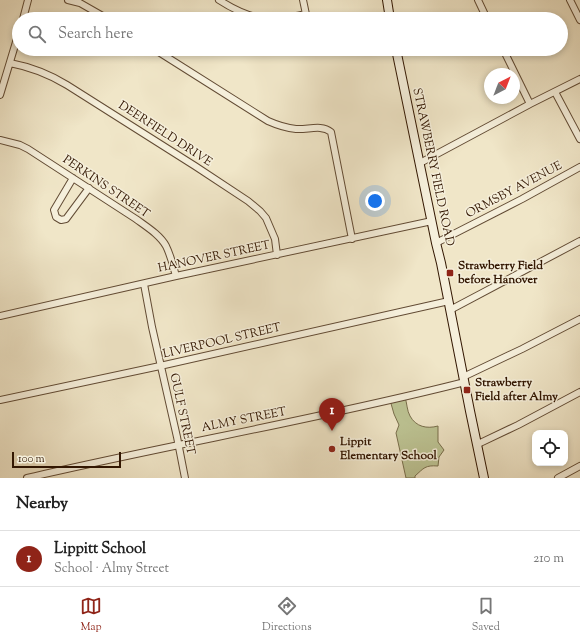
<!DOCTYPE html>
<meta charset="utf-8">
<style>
:root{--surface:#fff;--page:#f6f6f6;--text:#222;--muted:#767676;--line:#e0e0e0;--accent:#8f2418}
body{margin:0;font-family:"Sorts Mill Goudy",serif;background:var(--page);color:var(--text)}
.controls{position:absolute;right:12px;bottom:12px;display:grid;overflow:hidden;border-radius:8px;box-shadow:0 2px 6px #0003}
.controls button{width:36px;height:36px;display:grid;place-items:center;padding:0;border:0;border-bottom:1px solid var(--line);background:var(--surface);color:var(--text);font:20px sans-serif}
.compass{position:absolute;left:484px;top:68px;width:36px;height:36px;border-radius:50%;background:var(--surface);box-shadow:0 2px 6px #0003;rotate:42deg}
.scale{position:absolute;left:12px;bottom:10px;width:109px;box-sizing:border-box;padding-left:4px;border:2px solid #331702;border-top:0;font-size:11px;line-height:14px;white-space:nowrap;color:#331702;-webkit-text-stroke:3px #f5efdb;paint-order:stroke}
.you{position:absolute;left:375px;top:201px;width:14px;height:14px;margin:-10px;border:3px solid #fff;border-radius:50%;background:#1a73e8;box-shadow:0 0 0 6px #1a73e833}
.badge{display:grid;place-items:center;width:26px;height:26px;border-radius:50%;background:var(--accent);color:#fff;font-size:13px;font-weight:700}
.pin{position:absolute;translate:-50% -33px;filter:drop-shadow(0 1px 2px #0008)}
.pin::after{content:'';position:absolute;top:21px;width:14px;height:12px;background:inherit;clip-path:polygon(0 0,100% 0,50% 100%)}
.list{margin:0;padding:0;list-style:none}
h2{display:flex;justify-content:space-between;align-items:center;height:52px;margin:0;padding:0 16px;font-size:17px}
h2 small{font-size:13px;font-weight:400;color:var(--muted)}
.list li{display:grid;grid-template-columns:26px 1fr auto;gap:12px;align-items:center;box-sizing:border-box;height:56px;padding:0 16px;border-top:1px solid var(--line)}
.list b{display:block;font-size:15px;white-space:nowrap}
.list p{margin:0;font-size:13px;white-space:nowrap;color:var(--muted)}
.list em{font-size:13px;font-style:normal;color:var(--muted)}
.icon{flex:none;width:22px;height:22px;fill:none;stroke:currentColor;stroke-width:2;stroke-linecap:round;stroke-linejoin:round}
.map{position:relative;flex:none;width:580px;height:478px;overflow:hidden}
.search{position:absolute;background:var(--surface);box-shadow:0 2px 6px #0003;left:12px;right:12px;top:12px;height:44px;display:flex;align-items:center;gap:10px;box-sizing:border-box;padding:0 14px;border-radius:22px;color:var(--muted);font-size:15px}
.sheet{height:108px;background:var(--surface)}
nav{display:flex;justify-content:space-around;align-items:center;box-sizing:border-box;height:56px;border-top:1px solid var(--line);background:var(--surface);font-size:11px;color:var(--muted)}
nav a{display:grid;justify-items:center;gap:2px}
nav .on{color:var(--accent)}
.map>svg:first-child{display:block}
</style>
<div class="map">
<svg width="580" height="478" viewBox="0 0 580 478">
<rect width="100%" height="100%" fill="#f0e6c8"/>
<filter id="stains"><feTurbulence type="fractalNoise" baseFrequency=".005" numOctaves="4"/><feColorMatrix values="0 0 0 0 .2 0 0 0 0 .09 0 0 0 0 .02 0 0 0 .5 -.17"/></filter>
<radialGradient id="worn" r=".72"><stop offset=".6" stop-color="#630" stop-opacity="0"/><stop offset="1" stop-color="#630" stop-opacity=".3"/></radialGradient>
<path fill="#bdc494" stroke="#786e4b" d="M405,397C407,403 407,411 410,416C416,427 427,429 438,426V442L444,450L439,457L438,466C425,465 424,468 415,476V478H406L396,433L399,425L394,414L390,400Z"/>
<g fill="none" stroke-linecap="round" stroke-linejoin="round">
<g stroke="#624b34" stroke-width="8">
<path id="street" d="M68,0L80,3L108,19
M219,0C236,11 257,21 278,19C287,18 297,16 306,14
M303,0L307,19
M478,0L487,19
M570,0L580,20
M23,19L28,0
M154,49L268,121C277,125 286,128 296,129C308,130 321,124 331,132L352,239
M503,49L530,104
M10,63C31,67 49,74 67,85L195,166L248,201L260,211L266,218L275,239L277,255
M555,92L580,139
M0,95L19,32
M0,140L20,145L28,149L136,219C147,227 160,235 166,246C171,256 173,266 176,276
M420,163L530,104L580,79
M73,178L54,210L56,217L61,220L66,219L89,188
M436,243L522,199L580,167
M144,284L152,327L177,437L185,478
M450,310L580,241
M0,316L176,276L432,221
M463,377L522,349L580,319
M0,400L160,366L449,301
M478,444L518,425L580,392
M27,478C172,444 320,419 465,382
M558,478L580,466"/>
</g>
<g stroke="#331702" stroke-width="10">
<path id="secondary" d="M387,0L390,19
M396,49L436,243L441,263L470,411L484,478"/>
</g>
<use href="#street" stroke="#f5efdb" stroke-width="6"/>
<use href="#secondary" stroke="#f5efdb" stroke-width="8"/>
</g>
<g fill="#8f2418" stroke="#f5efdb" stroke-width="1.5">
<rect x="446" y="269" width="8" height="8" rx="2"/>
<rect x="463" y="386" width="8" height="8" rx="2"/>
<circle cx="332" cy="449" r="4"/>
</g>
<g text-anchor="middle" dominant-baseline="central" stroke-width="3" stroke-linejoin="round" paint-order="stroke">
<g font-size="12" fill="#331702" stroke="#f5efdb">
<text transform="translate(165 134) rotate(33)">DEERFIELD DRIVE</text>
<text transform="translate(433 167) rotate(78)">STRAWBERRY FIELD ROAD</text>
<text transform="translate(106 187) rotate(34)">PERKINS STREET</text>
<text transform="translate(514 190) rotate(-28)">ORMSBY AVENUE</text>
<text transform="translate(214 257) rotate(-12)">HANOVER STREET</text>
<text transform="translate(222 341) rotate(-13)">LIVERPOOL STREET</text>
<text transform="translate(182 414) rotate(78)">GULF STREET</text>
<text transform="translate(244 420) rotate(-11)">ALMY STREET</text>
</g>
<g font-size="12" font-weight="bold" fill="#331702" stroke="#f5efdb" text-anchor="start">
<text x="458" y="266">Strawberry Field<tspan x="458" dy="14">before Hanover</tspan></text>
<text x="475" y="383">Strawberry<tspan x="475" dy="14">Field after Almy</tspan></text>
<text x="340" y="442">Lippit<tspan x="340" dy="14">Elementary School</tspan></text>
</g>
</g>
<rect width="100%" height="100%" filter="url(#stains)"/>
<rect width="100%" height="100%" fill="url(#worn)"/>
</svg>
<div class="controls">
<button><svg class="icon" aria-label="locate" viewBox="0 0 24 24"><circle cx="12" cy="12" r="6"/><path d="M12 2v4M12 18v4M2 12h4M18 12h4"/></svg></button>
</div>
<svg class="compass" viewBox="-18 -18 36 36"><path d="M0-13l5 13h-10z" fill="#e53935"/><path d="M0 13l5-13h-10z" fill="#767676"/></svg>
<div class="scale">100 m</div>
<div class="you"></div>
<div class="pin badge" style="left:332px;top:431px">1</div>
<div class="search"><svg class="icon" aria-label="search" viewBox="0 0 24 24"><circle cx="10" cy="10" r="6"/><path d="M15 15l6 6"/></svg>Search here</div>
</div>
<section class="sheet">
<h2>Nearby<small></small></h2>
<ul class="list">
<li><span class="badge">1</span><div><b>Lippitt School</b><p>School · Almy Street</p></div><em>210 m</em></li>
</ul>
</section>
<nav>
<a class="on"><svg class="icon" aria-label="map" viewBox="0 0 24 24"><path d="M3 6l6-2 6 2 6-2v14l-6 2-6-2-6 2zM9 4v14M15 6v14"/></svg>Map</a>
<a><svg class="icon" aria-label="directions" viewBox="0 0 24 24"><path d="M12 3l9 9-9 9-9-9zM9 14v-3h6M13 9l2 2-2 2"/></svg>Directions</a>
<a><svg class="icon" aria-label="saved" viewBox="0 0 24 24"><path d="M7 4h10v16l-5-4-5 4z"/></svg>Saved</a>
</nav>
